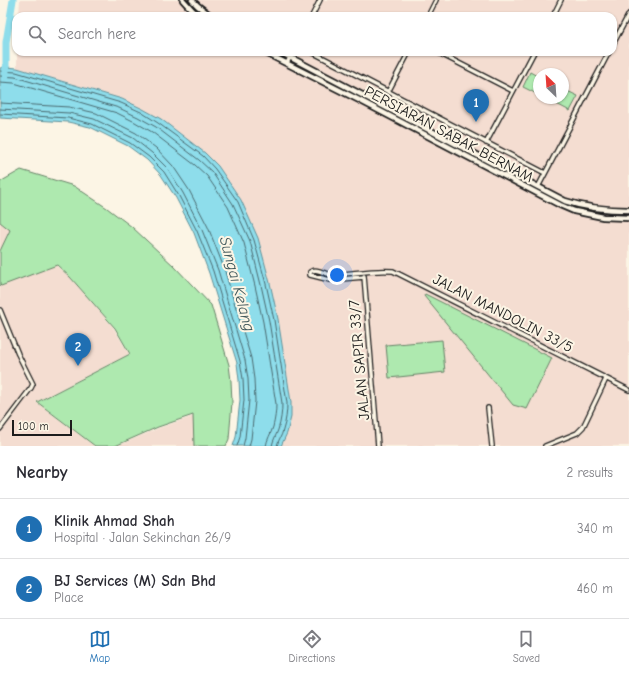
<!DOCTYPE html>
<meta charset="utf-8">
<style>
:root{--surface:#fff;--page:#f2f2f3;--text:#2b2b33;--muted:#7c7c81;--line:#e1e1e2;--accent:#1f6fb2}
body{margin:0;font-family:"Comic Neue",sans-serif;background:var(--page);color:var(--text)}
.compass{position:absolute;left:533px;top:68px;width:36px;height:36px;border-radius:50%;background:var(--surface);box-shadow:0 1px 3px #0004;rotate:335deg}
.scale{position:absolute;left:12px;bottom:10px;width:60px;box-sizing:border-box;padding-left:4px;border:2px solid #1c1c1c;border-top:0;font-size:11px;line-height:14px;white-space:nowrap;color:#1c1c1c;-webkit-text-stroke:3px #fcf5e5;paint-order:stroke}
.you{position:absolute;left:337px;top:275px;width:14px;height:14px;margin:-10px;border:3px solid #fff;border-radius:50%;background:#1a73e8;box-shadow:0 0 0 6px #1a73e833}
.badge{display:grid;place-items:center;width:26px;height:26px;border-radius:50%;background:var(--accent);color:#fff;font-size:13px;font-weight:700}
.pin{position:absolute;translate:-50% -33px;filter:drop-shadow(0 1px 2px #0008)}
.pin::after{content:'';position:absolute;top:21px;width:14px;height:12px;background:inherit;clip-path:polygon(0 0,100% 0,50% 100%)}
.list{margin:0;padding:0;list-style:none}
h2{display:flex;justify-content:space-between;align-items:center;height:52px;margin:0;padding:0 16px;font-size:17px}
h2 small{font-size:13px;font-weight:400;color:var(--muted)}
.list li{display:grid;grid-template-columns:26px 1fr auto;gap:12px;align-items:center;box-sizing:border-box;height:60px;padding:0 16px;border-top:1px solid var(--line)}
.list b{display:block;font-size:15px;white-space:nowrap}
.list p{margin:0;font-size:13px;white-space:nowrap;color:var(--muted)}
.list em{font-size:13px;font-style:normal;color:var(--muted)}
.icon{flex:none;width:22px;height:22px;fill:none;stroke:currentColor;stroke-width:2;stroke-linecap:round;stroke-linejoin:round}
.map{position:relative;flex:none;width:629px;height:446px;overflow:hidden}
.search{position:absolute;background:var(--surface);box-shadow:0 1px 3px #0004;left:12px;right:12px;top:12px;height:44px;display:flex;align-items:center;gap:10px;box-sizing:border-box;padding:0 14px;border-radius:12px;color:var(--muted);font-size:15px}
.sheet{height:172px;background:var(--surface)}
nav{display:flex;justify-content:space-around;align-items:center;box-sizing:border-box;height:56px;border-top:1px solid var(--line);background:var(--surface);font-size:11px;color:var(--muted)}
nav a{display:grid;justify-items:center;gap:2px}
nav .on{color:var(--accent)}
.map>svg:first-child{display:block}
</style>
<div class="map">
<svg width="629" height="446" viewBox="0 0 629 446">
<rect width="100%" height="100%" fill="#fcf5e5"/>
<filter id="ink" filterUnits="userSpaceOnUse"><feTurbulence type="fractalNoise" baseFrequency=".025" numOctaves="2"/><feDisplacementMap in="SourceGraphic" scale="8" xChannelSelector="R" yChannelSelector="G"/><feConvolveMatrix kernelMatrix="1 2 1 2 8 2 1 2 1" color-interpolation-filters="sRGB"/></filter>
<g filter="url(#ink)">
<path fill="#f4ddd1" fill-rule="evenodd" d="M20,0H629V446H281L287,433L291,402L278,319L270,283L258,238L241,200L218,166L205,153L161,119L143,109L122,99L17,68V52H613V16H19ZM539,74H563V98H539Z
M0,222L43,255L69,276L113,327L129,354L36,402L94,446H0Z
M194,416V446H117L159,428Z"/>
<path fill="#aee9af" stroke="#658266" d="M530,72L539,77V95L523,87Z
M563,89L578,96L570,111L545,98H563Z
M21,170L74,186L107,208L132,227L174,266L211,305L229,365L231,381L232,402L229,439L226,446H194L193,415L158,427L115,446H95L37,402L130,354L115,328L70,277L57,265L1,286L0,285V251L10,230L0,222V182Z
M425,294L552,358L527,409L513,405L424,296Z
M442,340L445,372L389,378L386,345Z"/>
<path fill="#8eddeb" stroke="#609098" d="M7,67L17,68L122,99L143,109L161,119L205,153L218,166L241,200L258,238L270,283L278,319L291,402V417L287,433L281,446H233L236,437L240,400L239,380L237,363L209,273L194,233L176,198L161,175L147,160L128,146L90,127L68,122L0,118V68Z"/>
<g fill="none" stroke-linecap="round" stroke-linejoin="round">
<path stroke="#4a696f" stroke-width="1" d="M0,71L16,72L121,103L141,112L158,123L203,156L215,169L238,202L254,240L266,284L274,320L287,403C287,412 286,421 283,430C282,436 278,440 277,446
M0,76L15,77L119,108L138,117L156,127L199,160L212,172L233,204L250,241L261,285L269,321L282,403C282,412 281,421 278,430C276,436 273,440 272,446
M0,82L14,83L117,113L135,122L152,132L195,165L207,176L228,207L244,243L255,286L263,322L276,404C276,412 275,419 273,427C271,434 267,439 266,446
M0,103L69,107L96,113L136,133L156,148L173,166L189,190L208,227L224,268L251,358L254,379L255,401L251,439L249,446
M0,109L69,113L94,119L133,138L152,153L168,169L183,193L202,230L218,270L245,360L248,379L249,400L245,438L243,446
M0,114L68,118L92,124L130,143L149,157L164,172L179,196L197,231L213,271L240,361L243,379L244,400L240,437L237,446"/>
<path stroke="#8eddeb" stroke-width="7" d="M6,75V42L13,0"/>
<g stroke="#1c1c1c" stroke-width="6">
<path id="minor" d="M312,16L320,0
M428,16L436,0
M553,16L561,0
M613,44L629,14
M312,52L545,173
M437,52L513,91
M287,63L293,52
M388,92L409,52
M486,143L534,52
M538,187L609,52
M364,276L378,446
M364,277L330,280L310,275V272C317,267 326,275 333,275C353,274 373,269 393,271L629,390
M0,310L18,354L33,384L31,388L0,429
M488,408L492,446
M545,446L577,433L583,427L606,379"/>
</g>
<g stroke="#1c1c1c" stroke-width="8">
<path id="tertiary" d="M183,0L193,11L199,16
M192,0L198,6L211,16
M264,52L359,100L560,205L574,211L603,217L629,218
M280,52L565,201C586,208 607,210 629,210"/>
</g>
<use href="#minor" stroke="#fcf5e5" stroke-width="3.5"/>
<use href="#tertiary" stroke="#fcf5e5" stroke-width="4.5"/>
</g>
</g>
<g text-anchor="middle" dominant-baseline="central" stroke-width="4" stroke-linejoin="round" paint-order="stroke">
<g font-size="15" fill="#1c1c1c" stroke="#fcf5e5">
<text transform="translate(449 134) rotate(28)">PERSIARAN SABAK BERNAM</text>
<text transform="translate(503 313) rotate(27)">JALAN MANDOLIN 33/5</text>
<text transform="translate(359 360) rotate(-95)">JALAN SAPIR 33/7</text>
</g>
<g font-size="16" font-style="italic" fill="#3e565a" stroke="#fcf5e5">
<text transform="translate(237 284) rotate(75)">Sungai Kelang</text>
</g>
</g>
</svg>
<svg class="compass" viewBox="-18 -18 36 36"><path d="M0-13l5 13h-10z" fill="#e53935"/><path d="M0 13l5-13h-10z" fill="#7c7c81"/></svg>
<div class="scale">100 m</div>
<div class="you"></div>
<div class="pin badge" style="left:476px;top:122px">1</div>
<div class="pin badge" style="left:78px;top:366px">2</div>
<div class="search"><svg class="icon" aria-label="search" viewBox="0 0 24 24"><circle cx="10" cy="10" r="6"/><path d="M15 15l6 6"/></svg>Search here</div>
</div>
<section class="sheet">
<h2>Nearby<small>2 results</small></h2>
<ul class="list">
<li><span class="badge">1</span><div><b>Klinik Ahmad Shah</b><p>Hospital · Jalan Sekinchan 26/9</p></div><em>340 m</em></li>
<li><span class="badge">2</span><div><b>BJ Services (M) Sdn Bhd</b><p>Place</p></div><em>460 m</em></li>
</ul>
</section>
<nav>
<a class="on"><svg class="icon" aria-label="map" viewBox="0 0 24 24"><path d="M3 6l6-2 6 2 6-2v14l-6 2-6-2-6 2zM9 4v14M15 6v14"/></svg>Map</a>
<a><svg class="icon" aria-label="directions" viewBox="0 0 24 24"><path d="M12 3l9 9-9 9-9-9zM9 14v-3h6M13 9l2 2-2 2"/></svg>Directions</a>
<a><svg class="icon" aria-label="saved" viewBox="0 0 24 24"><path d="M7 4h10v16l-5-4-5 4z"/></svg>Saved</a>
</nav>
